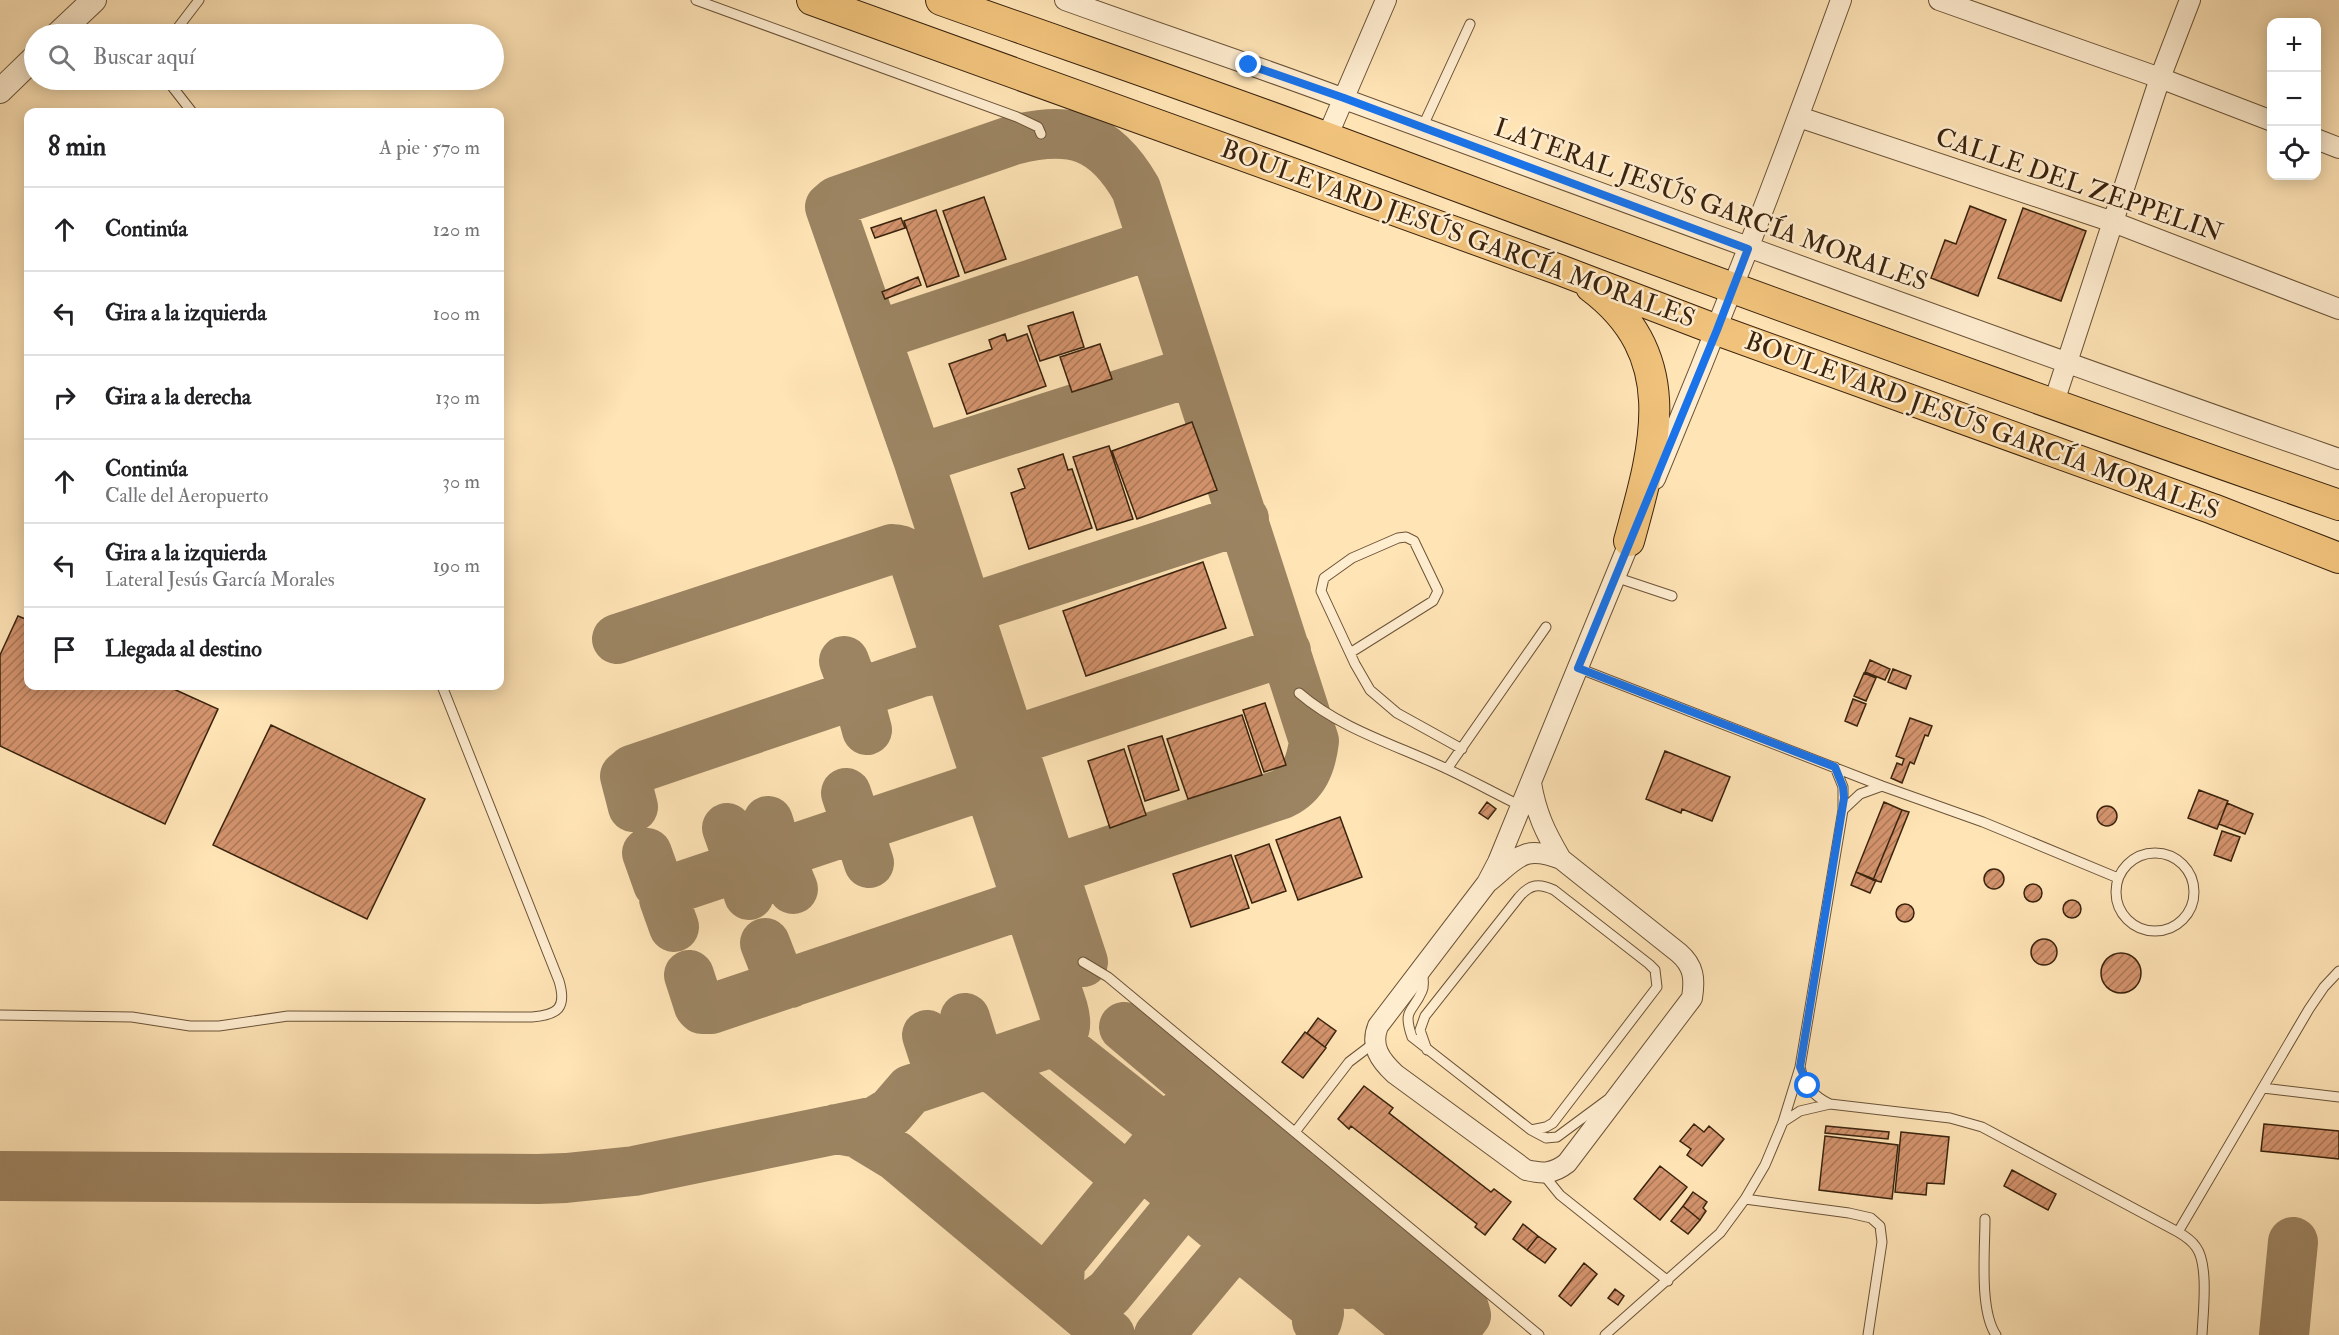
<!DOCTYPE html>
<html lang="es">
<meta charset="utf-8">
<style>
:root{--surface:#fff;--page:#f6f6f6;--text:#202124;--muted:#757577;--line:#e0e0e0}
body{margin:0;font-family:"IM FELL Double Pica",serif;background:var(--page);color:var(--text)}
.controls{position:absolute;right:18px;top:18px;display:grid;overflow:hidden;border-radius:12px;box-shadow:0 3px 15px #0003}
.controls button{width:54px;height:54px;display:grid;place-items:center;padding:0;border:0;border-bottom:2px solid var(--line);background:var(--surface);color:var(--text);font:30px sans-serif}
.stop{position:absolute;width:18px;height:18px;margin:-14px;border:4px solid #1a73e8;border-radius:50%;background:#fff}
.stop.end{background:#1a73e8;border-color:#fff;box-shadow:0 2px 6px #0008}
.list{margin:0;padding:0;list-style:none}
h2{display:flex;justify-content:space-between;align-items:center;height:78px;margin:0;padding:0 24px;font-size:26px}
h2 small{font-size:20px;font-weight:400;color:var(--muted)}
.list li{display:grid;grid-template-columns:39px 1fr auto;gap:18px;align-items:center;box-sizing:border-box;height:84px;padding:0 24px;border-top:2px solid var(--line)}
.list b{display:block;font-size:22px;white-space:nowrap}
.list p{margin:0;font-size:20px;white-space:nowrap;color:var(--muted)}
.list em{font-size:20px;font-style:normal;color:var(--muted)}
.icon{flex:none;width:33px;height:33px;fill:none;stroke:currentColor;stroke-width:2;stroke-linecap:round;stroke-linejoin:round}
.map{position:relative;flex:none;width:2339px;height:1335px;overflow:hidden}
.search{position:absolute;background:var(--surface);box-shadow:0 3px 15px #0003;left:24px;top:24px;width:480px;height:66px;display:flex;align-items:center;gap:15px;box-sizing:border-box;padding:0 21px;border-radius:33px;color:var(--muted);font-size:22px}
.panel{position:absolute;background:var(--surface);box-shadow:0 3px 15px #0003;left:24px;top:108px;width:480px;height:582px;border-radius:12px}
.map>svg:first-child{display:block}
</style>
<div class="map">
<svg width="2339" height="1335" viewBox="0 0 2339 1335">
<defs>
<pattern id="building-hatch" width="6" height="6" patternUnits="userSpaceOnUse" patternTransform="scale(1.5)"><rect width="6" height="6" fill="#d3936d"/><path d="M-1 1l2-2M0 6l6-6M5 7l2-2" fill="none" stroke="#ac7858"/></pattern>
</defs>
<rect width="100%" height="100%" fill="#ffe4b6"/>
<filter id="stains"><feTurbulence type="fractalNoise" baseFrequency=".00333" numOctaves="4"/><feColorMatrix values="0 0 0 0 .2 0 0 0 0 .09 0 0 0 0 .02 0 0 0 .5 -.17"/></filter>
<radialGradient id="worn" r=".72"><stop offset=".6" stop-color="#630" stop-opacity="0"/><stop offset="1" stop-color="#630" stop-opacity=".3"/></radialGradient>
<g fill="none" stroke-linecap="round" stroke-linejoin="round">
<path stroke="#9c8462" stroke-width="50" d="M876,336L1153,244
M918,459L1194,371
M968,609L1244,519
M844,661L854,688L863,692L860,704L867,730
M1009,742L1286,651
M846,793L855,820L850,830L860,835L869,863
M633,807L625,776L632,770L921,672L939,669L953,680
M768,821C772,832 773,849 787,851L781,860L793,889
M727,828L738,859L746,865L743,875L749,895
M647,853L658,884L667,891
M1052,870L1282,794C1304,783 1311,765 1314,741L1136,189C1105,135 1072,125 1013,140L837,201L830,207L918,459L1083,962
M674,927L664,899L667,891L970,790L980,782L983,769
M765,943L779,979L790,983
M689,975L699,1006L702,1009H711L1009,909L1021,898L1023,887
M965,1018L978,1060L975,1068
M1124,1027L1195,1087L1198,1094
M927,1035L939,1072L948,1077
M1054,1041L1160,1125L1162,1130V1137
M978,1060L1000,1073L1123,1175L1126,1181
M1198,1094L1207,1096L1289,1164L1294,1171L1293,1174
M836,1129L858,1133L896,1156L1110,1335
M1166,1133L1177,1132L1261,1201L1263,1207L1260,1213
M1137,1168L1148,1169L1226,1234L1232,1241L1231,1248L1239,1247L1247,1251L1316,1308L1319,1313L1317,1321
M1293,1174L1309,1180L1373,1233L1378,1239L1379,1246
M0,1176L538,1179L566,1178L634,1171L876,1121L891,1112L910,1090L1052,1042C1067,1035 1067,1023 1063,1009L916,567C912,556 904,549 892,549L617,639
M1260,1213L1270,1211L1279,1215L1347,1272L1348,1284
M1379,1246L1388,1247L1464,1308L1466,1315L1451,1335
M1349,1282L1359,1281L1424,1335
M1064,1296L1059,1284L1060,1262L1198,1094
M1075,1305L1090,1307L1109,1293L1170,1218
M1159,1335L1293,1174
M2284,1335L2293,1242"/>
</g>
<path fill="url(#building-hatch)" stroke="#3a230d" stroke-width="1.5" d="M984,197L1006,259L965,273L943,211Z
M1970,206L2006,220L1978,296L1931,278L1945,240L1956,244Z
M2023,208L2086,231L2061,301L1998,278Z
M936,210L959,276L927,287L904,221Z
M901,218L905,228L875,238L871,228Z
M918,277L921,285L885,299L882,292Z
M1073,312L1084,347L1040,361L1028,326Z
M1005,334L1007,341L1027,334L1046,386L967,414L949,364L992,349L989,340Z
M1100,344L1112,379L1072,392L1060,357Z
M1192,422L1217,490L1137,519L1112,451Z
M1109,446L1133,519L1097,530L1073,457Z
M1063,454L1068,470L1072,469L1092,528L1029,549L1011,493L1025,488L1018,469Z
M1203,562L1226,628L1086,676L1063,611Z
M18,616L28,620V686H167L218,709L165,824L0,746V655Z
M1870,660L1890,669L1885,680L1865,672Z
M1893,669L1911,676L1906,689L1888,682Z
M1864,673L1876,678L1866,701L1854,696Z
M1853,699L1866,704L1857,726L1845,721Z
M1265,703L1286,765L1264,772L1243,710Z
M1242,715L1262,775L1188,799L1167,739Z
M1910,718L1932,726L1928,736L1925,735L1914,764L1910,762L1902,783L1891,778L1897,763L1902,765L1904,759L1896,756Z
M271,725L425,799L367,919L213,845Z
M1162,736L1179,790L1145,801L1128,746Z
M1124,749L1146,815L1110,828L1088,761Z
M1665,751L1730,777L1712,821L1682,809L1681,813L1646,799Z
M2199,790L2228,801L2217,829L2188,818Z
M1487,802L1496,809L1488,819L1479,813Z
M1884,802L1902,810L1873,880L1856,872Z
M2227,803L2253,814L2245,834L2219,824Z
M2097 816a10 10 0 1 1 20 0a10 10 0 1 1-20 0Z
M1902,810L1909,812L1881,882L1873,880Z
M1340,817L1362,877L1298,900L1276,840Z
M2222,831L2240,837L2231,861L2214,855Z
M1269,844L1286,891L1252,903L1235,856Z
M1231,855L1249,908L1191,927L1173,874Z
M1984 879a10 10 0 1 1 20 0a10 10 0 1 1-20 0Z
M1856,872L1876,880L1870,893L1851,885Z
M2024 893a9 9 0 1 1 18 0a9 9 0 1 1-18 0Z
M2063 909a9 9 0 1 1 18 0a9 9 0 1 1-18 0Z
M1896 913a9 9 0 1 1 18 0a9 9 0 1 1-18 0Z
M2031 952a13 13 0 1 1 26 0a13 13 0 1 1-26 0Z
M2101 973a20 20 0 1 1 40 0a20 20 0 1 1-40 0Z
M1318,1018L1336,1031L1325,1047L1307,1033Z
M1305,1032L1326,1048L1303,1078L1282,1062Z
M1364,1086L1393,1108L1389,1113L1491,1192L1494,1189L1511,1202L1485,1235L1475,1227L1477,1224L1351,1126L1349,1129L1338,1119Z
M1694,1124L1704,1132L1709,1126L1724,1139L1702,1166L1687,1155L1691,1149L1680,1141Z
M2264,1124L2339,1131V1159L2261,1151Z
M1826,1126L1889,1132L1888,1139L1825,1133Z
M1901,1132L1949,1137L1944,1184L1927,1183L1926,1195L1895,1192Z
M1825,1136L1898,1145L1892,1199L1819,1190Z
M1660,1166L1687,1187L1660,1220L1634,1199Z
M2012,1170L2056,1194L2048,1210L2004,1186Z
M1693,1192L1707,1202L1703,1208L1706,1211L1700,1220L1683,1206Z
M1683,1206L1700,1220L1688,1234L1671,1221Z
M1523,1224L1538,1236L1527,1250L1513,1239Z
M1538,1236L1556,1249L1545,1263L1527,1250Z
M1584,1263L1597,1274L1571,1306L1559,1296Z
M1615,1289L1624,1296L1618,1305L1608,1298Z"/>
<g fill="none" stroke-linecap="round" stroke-linejoin="round">
<g stroke="#6b5337" stroke-width="11">
<path id="service" d="M696,0L1017,117L1038,127L1041,134
M173,34L199,0
M167,80L192,112
M1422,128L1470,24
M1615,577L1672,596
M1350,653L1433,601L1438,591L1414,541L1406,537L1398,538L1352,558L1324,578L1321,591L1355,664L1370,690L1397,713L1462,749
M1578,668L1882,786L1983,822L2118,878
M1299,693C1337,726 1389,743 1434,763C1464,776 1492,792 1521,806
M1447,769L1546,627
M1844,809L1860,794L1882,786
M2116 892a39 39 0 1 1 78 0a39 39 0 1 1-78 0Z
M1083,962L1108,977L1539,1335
M1422,970C1423,977 1425,985 1422,991C1413,1013 1402,1008 1412,1037L1531,1130L1546,1138L1557,1137L1607,1100
M0,1015L132,1017L190,1026H219L288,1016L532,1017C558,1015 567,1008 559,981L442,686
M1427,1050L1420,1030L1425,1016L1519,897C1530,884 1539,883 1554,890L1649,964L1655,970L1657,987L1553,1123L1546,1127L1531,1130
M1800,1067C1804,1085 1813,1096 1830,1104
M2263,1088L2339,1097
M1783,1122L1800,1111L1830,1104L1950,1118L1982,1127L2178,1232C2185,1236 2192,1241 2196,1247C2209,1264 2203,1313 2202,1335
M1295,1132L1349,1062L1374,1043
M1543,1174L1560,1195L1668,1281
M1745,1199L1849,1213L1871,1218L1880,1226L1882,1242L1868,1335
M1985,1219C1985,1250 1979,1310 1996,1335
M2178,1232L2309,1009L2324,987L2339,971
M1605,1335L1720,1233L1745,1199L1765,1165L1783,1122L1800,1067L1843,810V787L1835,767"/>
</g>
<g stroke="#6b5337" stroke-width="22">
<path id="minor" d="M1065,0C1159,34 1254,65 1347,100C1677,221 2007,343 2339,459
M1939,0L2160,78L2272,121
M1799,117L2113,222L2339,309
M1327,137L1386,0
M2316,139L2339,148
M2053,405L2160,78L2190,0
M1655,479C1721,321 1783,161 1841,0
M1531,783C1536,813 1545,832 1561,859
M1487,883C1517,859 1522,844 1561,859L1679,953C1694,966 1695,979 1692,998L1567,1163C1553,1174 1543,1174 1526,1170L1395,1074C1380,1060 1370,1046 1378,1026L1487,883L1498,862L1634,531"/>
</g>
<g stroke="#6b5337" stroke-width="26">
<path id="tertiary" d="M58,34L94,0
M0,91L34,58"/>
</g>
<g stroke="#3a230d" stroke-width="32">
<path id="primary" d="M812,0L1560,270L1717,330L2213,509L2339,558
M941,0C1070,46 1200,90 1328,138C1664,264 2001,387 2339,505
M1591,287C1683,356 1655,447 1629,541"/>
</g>
<use href="#service" stroke="#ffedd0" stroke-width="9"/>
<use href="#minor" stroke="#ffedd0" stroke-width="20"/>
<use href="#tertiary" stroke="#ffedd0" stroke-width="24"/>
<use href="#primary" stroke="#f0c27b" stroke-width="30"/>
</g>
<g fill="none" stroke-linecap="round" stroke-linejoin="round">
<path stroke="#1a73e8" stroke-width="8" d="M1249,65L1344,98L1748,249L1717,330L1578,668L1835,767L1843,787L1844,798L1800,1067L1808,1086"/>
</g>
<g text-anchor="middle" dominant-baseline="central" stroke-width="5" stroke-linejoin="round" paint-order="stroke">
<g font-size="26" fill="#3a230d" stroke="#ffedd0">
<text transform="translate(2079 185) rotate(19)">CALLE DEL ZEPPELIN</text>
<text transform="translate(1711 205) rotate(20)">LATERAL JESÚS GARCÍA MORALES</text>
<text transform="translate(1458 234) rotate(20)">BOULEVARD JESÚS GARCÍA MORALES</text>
<text transform="translate(1982 426) rotate(20)">BOULEVARD JESÚS GARCÍA MORALES</text>
</g>
</g>
<rect width="100%" height="100%" filter="url(#stains)"/>
<rect width="100%" height="100%" fill="url(#worn)"/>
</svg>
<div class="controls">
<button>+</button>
<button>−</button>
<button><svg class="icon" aria-label="locate" viewBox="0 0 24 24"><circle cx="12" cy="12" r="6"/><path d="M12 2v4M12 18v4M2 12h4M18 12h4"/></svg></button>
</div>
<div class="stop" style="left:1808px;top:1086px"></div>
<div class="stop end" style="left:1249px;top:65px"></div>
<div class="search"><svg class="icon" aria-label="search" viewBox="0 0 24 24"><circle cx="10" cy="10" r="6"/><path d="M15 15l6 6"/></svg>Buscar aquí</div>
<section class="panel">
<h2>8 min<small>A pie · 570 m</small></h2>
<ul class="list">
<li><svg class="icon" aria-label="ahead" viewBox="0 0 24 24"><path d="M12 20V5M6 11l6-6 6 6"/></svg><div><b>Continúa</b></div><em>120 m</em></li>
<li><svg class="icon" aria-label="left" viewBox="0 0 24 24"><path d="M17 20v-9H6M10 6l-5 5 5 5"/></svg><div><b>Gira a la izquierda</b></div><em>100 m</em></li>
<li><svg class="icon" aria-label="right" viewBox="0 0 24 24"><path d="M7 20v-9h11M14 6l5 5-5 5"/></svg><div><b>Gira a la derecha</b></div><em>130 m</em></li>
<li><svg class="icon" aria-label="ahead" viewBox="0 0 24 24"><path d="M12 20V5M6 11l6-6 6 6"/></svg><div><b>Continúa</b><p>Calle del Aeropuerto</p></div><em>30 m</em></li>
<li><svg class="icon" aria-label="left" viewBox="0 0 24 24"><path d="M17 20v-9H6M10 6l-5 5 5 5"/></svg><div><b>Gira a la izquierda</b><p>Lateral Jesús García Morales</p></div><em>190 m</em></li>
<li><svg class="icon" aria-label="arrive" viewBox="0 0 24 24"><path d="M6 21V4h12l-3 4 3 4H6"/></svg><div><b>Llegada al destino</b></div></li>
</ul>
</section>
</div>
